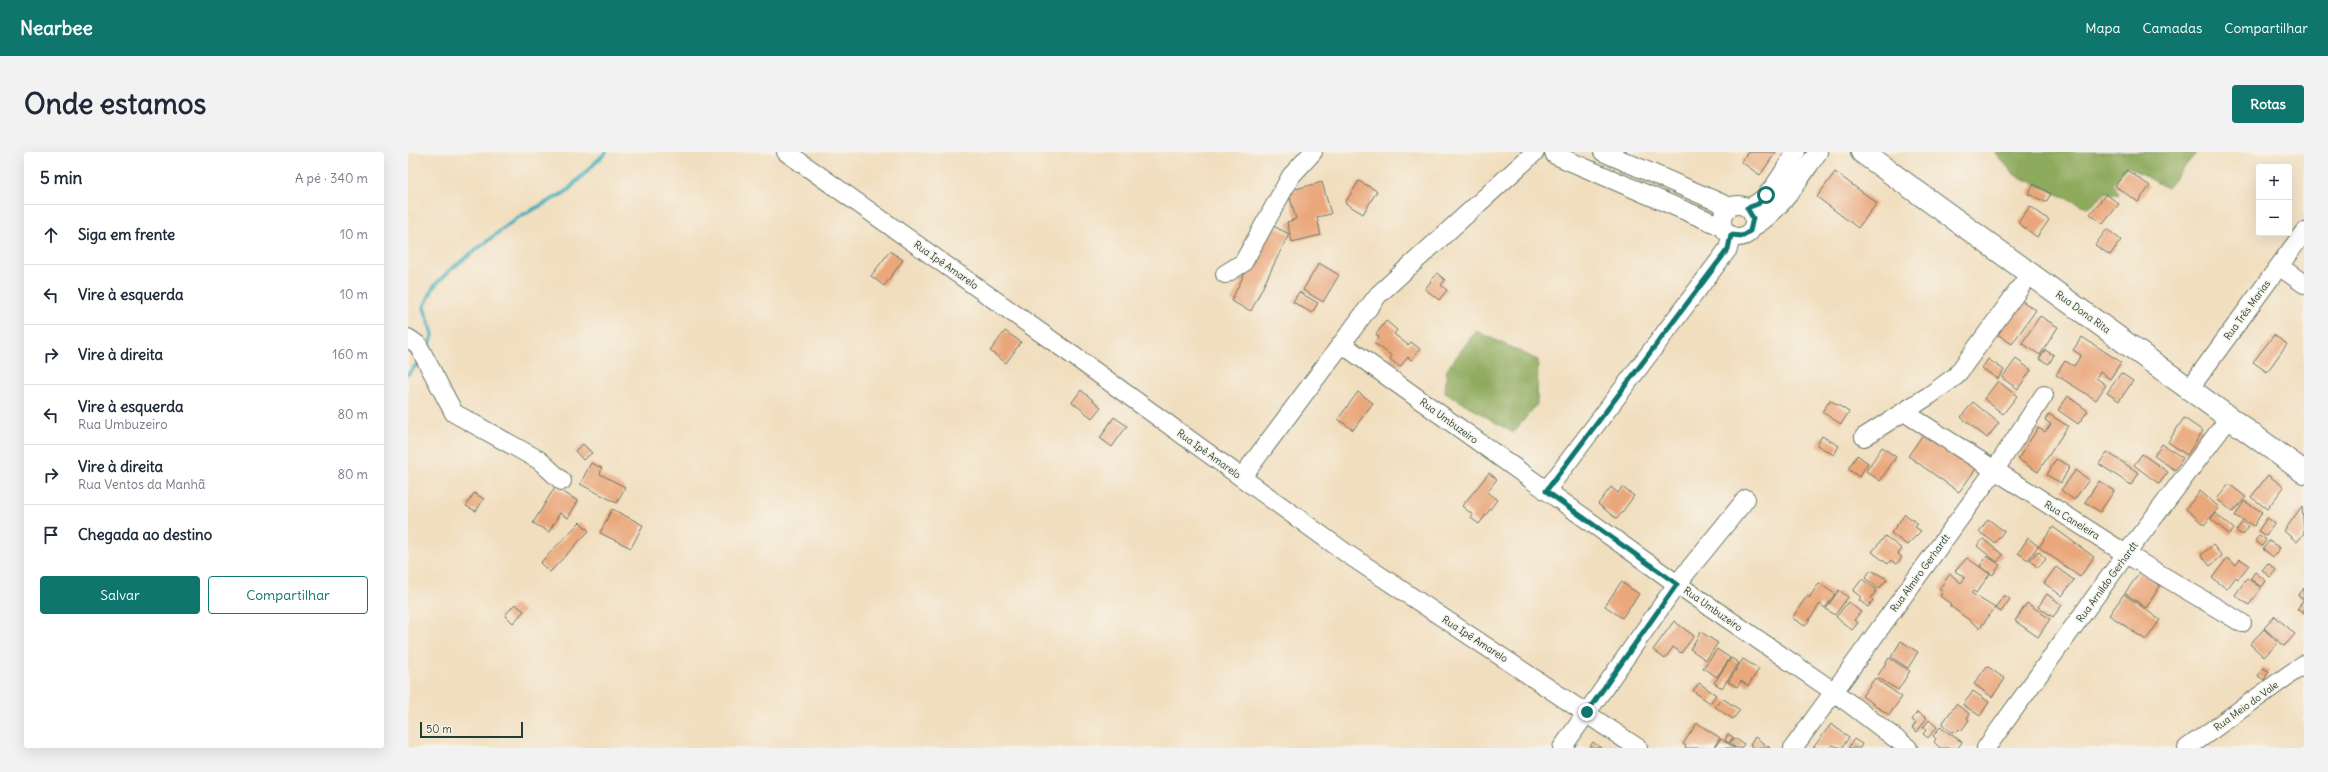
<!DOCTYPE html>
<html lang="pt">
<meta charset="utf-8">
<style>
:root{--surface:#fff;--page:#f2f2f3;--text:#1f2937;--muted:#747a83;--line:#e0e1e3;--accent:#0f766e}
body{margin:0;font-family:Delius,sans-serif;background:var(--page);color:var(--text)}
.controls{position:absolute;right:12px;top:12px;display:grid;overflow:hidden;border-radius:4px;box-shadow:0 4px 16px #0002}
.controls button{width:36px;height:36px;display:grid;place-items:center;padding:0;border:0;border-bottom:1px solid var(--line);background:var(--surface);color:var(--text);font:20px sans-serif}
.scale{position:absolute;left:12px;bottom:10px;width:103px;box-sizing:border-box;padding-left:4px;border:2px solid #1f3d34;border-top:0;font-size:11px;line-height:14px;white-space:nowrap;color:#1f3d34;-webkit-text-stroke:3px #f7f3e8;paint-order:stroke}
.stop{position:absolute;width:12px;height:12px;margin:-9px;border:3px solid #0f766e;border-radius:50%;background:#fff}
.stop.end{background:#0f766e;border-color:#fff;box-shadow:0 1px 4px #0008}
.list{margin:0;padding:0;list-style:none}
h2{display:flex;justify-content:space-between;align-items:center;height:52px;margin:0;padding:0 16px;font-size:17px}
h2 small{font-size:13px;font-weight:400;color:var(--muted)}
.list li{display:grid;grid-template-columns:26px 1fr auto;gap:12px;align-items:center;box-sizing:border-box;height:60px;padding:0 16px;border-top:1px solid var(--line)}
.list b{display:block;font-size:15px;white-space:nowrap}
.list p{margin:0;font-size:13px;white-space:nowrap;color:var(--muted)}
.list em{font-size:13px;font-style:normal;color:var(--muted)}
.actions{display:flex;gap:8px;padding:12px 16px}
.actions a{flex:1;padding:9px 0;border:1px solid var(--accent);border-radius:4px;text-align:center;font-size:14px;color:var(--accent)}
.actions .main{background:var(--accent);color:#fff}
.icon{flex:none;width:22px;height:22px;fill:none;stroke:currentColor;stroke-width:2;stroke-linecap:round;stroke-linejoin:round}
.map{position:relative;flex:none;width:1896px;height:596px;overflow:hidden;border-radius:4px}
header{display:flex;align-items:center;gap:24px;box-sizing:border-box;height:56px;padding:0 20px;background:var(--accent);color:#fff}
header strong{font-size:19px}
nav{display:flex;gap:22px;margin-inline-start:auto;font-size:14px}
.intro{display:flex;align-items:center;justify-content:space-between;box-sizing:border-box;height:96px;padding:0 24px}
h1{margin:0;font-size:28px}
.button{padding:10px 18px;border-radius:4px;background:var(--accent);color:#fff;font-size:14px;font-weight:700}
main{display:flex;gap:24px;padding:0 24px}
aside{flex:1;background:var(--surface);border-radius:4px;box-shadow:0 4px 16px #0002}
.map>svg:first-child{display:block}
</style>
<header>
<strong>Nearbee</strong>
<nav><a>Mapa</a><a>Camadas</a><a>Compartilhar</a></nav>
</header>
<div class="intro"><h1>Onde estamos</h1><a class="button">Rotas</a></div>
<main>
<aside>
<h2>5 min<small>A pé · 340 m</small></h2>
<ul class="list">
<li><svg class="icon" aria-label="ahead" viewBox="0 0 24 24"><path d="M12 20V5M6 11l6-6 6 6"/></svg><div><b>Siga em frente</b></div><em>10 m</em></li>
<li><svg class="icon" aria-label="left" viewBox="0 0 24 24"><path d="M17 20v-9H6M10 6l-5 5 5 5"/></svg><div><b>Vire à esquerda</b></div><em>10 m</em></li>
<li><svg class="icon" aria-label="right" viewBox="0 0 24 24"><path d="M7 20v-9h11M14 6l5 5-5 5"/></svg><div><b>Vire à direita</b></div><em>160 m</em></li>
<li><svg class="icon" aria-label="left" viewBox="0 0 24 24"><path d="M17 20v-9H6M10 6l-5 5 5 5"/></svg><div><b>Vire à esquerda</b><p>Rua Umbuzeiro</p></div><em>80 m</em></li>
<li><svg class="icon" aria-label="right" viewBox="0 0 24 24"><path d="M7 20v-9h11M14 6l5 5-5 5"/></svg><div><b>Vire à direita</b><p>Rua Ventos da Manhã</p></div><em>80 m</em></li>
<li><svg class="icon" aria-label="arrive" viewBox="0 0 24 24"><path d="M6 21V4h12l-3 4 3 4H6"/></svg><div><b>Chegada ao destino</b></div></li>
</ul>
<div class="actions"><a class="main">Salvar</a><a>Compartilhar</a></div>
</aside>
<div class="map">
<svg width="1896" height="596" viewBox="0 0 1896 596">
<rect width="100%" height="100%" fill="#f7f3e8"/>
<filter id="ink" filterUnits="userSpaceOnUse"><feTurbulence type="fractalNoise" baseFrequency=".025" numOctaves="2"/><feDisplacementMap in="SourceGraphic" scale="8" xChannelSelector="R" yChannelSelector="G"/><feConvolveMatrix kernelMatrix="1 2 1 2 8 2 1 2 1" color-interpolation-filters="sRGB"/></filter>
<filter id="wash" filterUnits="userSpaceOnUse"><feTurbulence type="fractalNoise" baseFrequency=".012" numOctaves="4" result="noise"/><feDisplacementMap in="SourceGraphic" scale="16" xChannelSelector="R" yChannelSelector="G"/><feGaussianBlur stdDeviation="0.9" result="paint"/><feColorMatrix in="noise" values="0 0 0 0 0 0 0 0 0 0 0 0 0 0 0 0 0 1.4 0 .05"/><feComposite in="paint" operator="in"/></filter>
<g filter="url(#wash)">
<rect width="100%" height="100%" fill="#f1debe"/>
<path fill="#8eaa5d" stroke="#567448" d="M1586,0H1789L1759,36L1719,14L1705,32L1711,41L1710,43L1698,40L1681,56L1607,23Z
M1068,179L1130,208L1129,252L1105,281L1037,240L1039,217Z"/>
<g fill="none" stroke-linecap="round" stroke-linejoin="round">
<path stroke="#3fafbb" stroke-width="4" d="M19,198L25,183L16,155L26,134L42,118L109,66L158,40L198,0
M0,222L12,209"/>
</g>
<g id="blocks">
<path fill="#eaa77c" d="M1340,0H1368L1352,23L1333,10Z
M1719,18L1742,34L1730,50L1707,34Z
M1427,20L1469,51L1450,76L1409,45Z
M951,29L969,39L955,62L937,51Z
M914,30L923,62L909,65L913,83L884,90L879,70L888,67L880,39Z
M1626,32L1643,42L1638,50L1620,42Z
M1698,42L1711,52L1695,72L1682,62Z
M1622,54L1641,68L1629,85L1610,71Z
M861,72L881,82L843,159L823,149Z
M1699,77L1713,88L1702,103L1687,93Z
M482,99L495,108L476,134L463,124Z
M911,111L931,123L915,150L895,138Z
M1029,121L1037,128L1033,133L1039,138L1031,148L1017,137Z
M891,140L910,151L904,161L885,150Z
M1611,147L1628,158L1604,192L1588,181Z
M1632,164L1650,175L1632,203L1614,191Z
M978,169L989,178L986,182L1000,193L1003,190L1012,197L1003,208L1000,205L992,215L982,207L984,204L966,191L971,185L968,182Z
M597,179L613,190L598,211L582,199Z
M1866,183L1879,192L1859,220L1845,210Z
M1674,185L1713,210L1702,227L1692,220L1688,226L1698,233L1688,248L1648,223L1657,209L1666,214L1673,203L1665,198Z
M1637,198L1646,203L1641,212L1631,207Z
M1580,207L1596,218L1590,227L1574,216Z
M1608,207L1623,218L1610,237L1594,226Z
M1713,221L1725,229L1711,249L1699,241Z
M1590,229L1609,244L1595,262L1576,247Z
M673,238L693,255L684,266L664,250Z
M950,240L965,251L945,278L930,267Z
M1660,244L1680,259L1670,272L1650,258Z
M1422,248L1441,260L1433,272L1414,260Z
M1565,250L1591,271L1579,286L1553,265Z
M1641,262L1660,274L1630,320L1610,307L1630,276L1637,280L1643,272L1637,268Z
M706,265L719,274L704,295L692,286Z
M1776,266L1795,279L1779,303L1760,290Z
M1516,281L1568,317L1551,340L1500,304Z
M1414,284L1431,294L1426,303L1409,293Z
M175,292L184,301L175,308L167,299Z
M1754,292L1775,306L1767,318L1746,304Z
M1474,295L1488,305L1472,329L1458,319Z
M1699,300L1731,321L1723,333L1691,312Z
M1734,302L1760,320L1751,332L1726,313Z
M1449,303L1460,311L1451,325L1440,317Z
M1648,307L1662,314L1653,331L1639,323Z
M183,311L194,316L192,322L217,335L209,351L172,332Z
M1668,318L1681,328L1666,348L1653,338Z
M1081,321L1089,327L1079,340L1089,348L1071,372L1063,366L1065,363L1054,354Z
M1860,323L1876,335L1859,357L1843,345Z
M1691,329L1706,339L1692,360L1677,350Z
M1821,332L1838,345L1825,360L1809,347Z
M147,335L170,349L160,366L152,361L141,380L125,371Z
M1203,335L1210,341L1214,335L1226,344L1209,367L1190,352Z
M1792,339L1811,355L1796,373L1778,357Z
M66,341L76,347L68,359L58,354Z
M1836,349L1854,360L1846,374L1827,364Z
M1894,354L1896,381L1889,390L1876,379Z
M204,357L235,373L223,396L192,381Z
M1807,361L1826,377L1822,383L1803,367Z
M1497,362L1510,372L1507,375L1513,379L1499,393L1483,381Z
M1859,366L1867,371L1858,384L1850,379Z
M1580,367L1596,379L1587,391L1571,380Z
M172,370L181,379L142,420L132,411Z
M1834,370L1840,374L1835,383L1828,379Z
M1645,375L1686,405L1672,425L1631,395Z
M1851,383L1858,388L1854,394L1847,389Z
M1477,384L1494,397L1490,402L1494,405L1489,412L1483,408L1480,412L1464,400Z
M1620,386L1630,394L1620,408L1610,401Z
M1575,387L1595,403L1589,410L1569,394Z
M1861,389L1872,396L1865,405L1855,397Z
M1805,393L1814,404L1802,414L1793,403Z
M1630,399L1638,407L1630,416L1622,408Z
M1579,404L1592,413L1585,423L1572,414Z
M1559,406L1582,422L1568,441L1565,439L1563,441L1587,456L1572,476L1542,454L1543,452L1532,444L1535,439L1531,437L1542,422L1553,431L1557,426L1547,419Z
M1819,406L1828,413L1832,407L1841,413L1830,427L1828,425L1819,437L1804,426Z
M1860,411L1868,418L1862,425L1854,418Z
M1648,415L1666,428L1654,444L1636,431Z
M1463,418L1479,427L1471,437L1457,426Z
M1732,420L1752,434L1738,456L1717,441Z
M1847,420L1858,429L1854,435L1842,427Z
M1839,426L1853,436L1841,453L1827,443Z
M1454,427L1469,438L1463,446L1465,448L1460,455L1451,448L1453,445L1445,439Z
M1213,430L1231,442L1214,466L1197,454Z
M1411,431L1427,442L1417,456L1412,452L1397,474L1384,466L1399,444L1401,446Z
M1896,436V462L1889,457L1896,448L1890,444Z
M1431,438L1440,445L1427,463L1418,457Z
M1639,442L1654,453L1645,465L1630,455Z
M1716,442L1752,468L1738,488L1701,463Z
M1596,443L1602,447L1593,460L1587,456Z
M1440,450L1453,460L1446,468L1450,471L1444,478L1428,465Z
M1619,451L1642,467L1630,485L1607,469Z
M107,452L116,459L105,471L97,463Z
M1867,464L1887,482L1876,494L1856,476Z
M1266,469L1286,484L1273,501L1265,495L1257,507L1245,498Z
M1856,477L1870,491L1856,505L1842,492Z
M1293,480L1310,491L1298,508L1282,497Z
M1493,489L1510,500L1500,516L1483,505Z
M1309,497L1322,506L1309,525L1295,516Z
M1323,506L1331,511L1314,536L1306,531Z
M1481,506L1502,519L1490,538L1469,525Z
M1335,507L1351,517L1340,534L1333,529L1329,535L1320,530Z
M1579,514L1597,527L1584,545L1566,532Z
M1855,516L1861,519L1856,528L1850,524Z
M1467,526L1494,545L1481,563L1454,544Z
M1291,531L1308,543L1302,551L1285,539Z
M1565,539L1581,550L1572,564L1555,553Z
M1314,546L1332,558L1325,567L1307,555Z
M1548,552L1562,562L1559,566L1561,568L1553,579L1551,577L1548,581L1545,579L1544,581L1534,572Z
M1509,560L1519,566L1509,580L1504,576L1508,571L1504,568Z
M1521,568L1529,575L1520,586L1515,582L1518,578L1515,576Z
M1289,571L1312,586L1305,596H1277L1278,594L1275,592Z
M1423,572L1441,585L1434,596L1424,593L1422,596H1405Z
M1532,575L1554,590L1550,596H1532L1526,590L1528,587L1525,584Z
M1320,582L1325,585L1321,591L1317,588Z
M1347,585L1362,596H1346L1342,593Z
M1326,586L1336,592L1333,596H1328L1322,591Z
M1313,587L1327,596H1306Z
M1446,587L1454,592L1452,596H1440Z
M1185,590L1193,596H1181Z"/>
</g>
</g>
<g filter="url(#ink)">
<use href="#blocks" fill-opacity="0" stroke="#687564" stroke-width="1"/>
<g fill="none" stroke-linecap="round" stroke-linejoin="round">
<g stroke="#687564" stroke-width="20">
<path id="minor" d="M378,0L670,207L938,401L1230,596
M1146,0L1147,3L1315,75
M1195,0L1322,55
M1314 69a16 16 0 1 1 32 0a16 16 0 1 1-32 0Z
M1339,56C1362,49 1375,19 1388,0
M1345,75C1374,58 1391,27 1410,0
M1871,114L1896,132
M817,122L835,111L883,24L905,0
M0,186L10,193L46,261L131,308L154,329
M934,192L1269,432L1425,539L1500,596
M1782,236L1896,80
M1496,260L1718,402L1834,471
M1456,285L1522,243L1548,224L1622,122
M834,325L970,143L1127,0
M1138,339L1320,97L1323,83
M1154,596L1269,432L1338,347
M1385,596L1586,319L1636,243
M1578,596L1718,402L1822,265
M1779,596L1896,512"/>
</g>
<g stroke="#687564" stroke-width="24">
<path id="major" d="M1454,0L1896,320"/>
</g>
<use href="#minor" stroke="#fff" stroke-width="18"/>
<use href="#major" stroke="#fff" stroke-width="22"/>
</g>
</g>
<g fill="none" stroke-linecap="round" stroke-linejoin="round" filter="url(#ink)">
<path stroke="#0f766e" stroke-width="5" d="M1179,560L1269,432L1138,339L1320,97L1323,83L1334,84L1342,79L1345,66L1339,56L1350,52L1358,43"/>
</g>
<g text-anchor="middle" dominant-baseline="central" stroke-width="3" stroke-linejoin="round" paint-order="stroke">
<g font-size="10" fill="#1f3d34" stroke="#f7f3e8">
<text transform="translate(538 113) rotate(35)">Rua Ipê Amarelo</text>
<text transform="translate(1839 158) rotate(-54)">Rua Três Marias</text>
<text transform="translate(1675 160) rotate(36)">Rua Dona Rita</text>
<text transform="translate(1041 269) rotate(36)">Rua Umbuzeiro</text>
<text transform="translate(801 302) rotate(36)">Rua Ipê Amarelo</text>
<text transform="translate(1664 368) rotate(32)">Rua Caneleira</text>
<text transform="translate(1512 421) rotate(-54)">Rua Almiro Gerhardt</text>
<text transform="translate(1699 430) rotate(-54)">Rua Arnildo Gerhardt</text>
<text transform="translate(1305 457) rotate(35)">Rua Umbuzeiro</text>
<text transform="translate(1067 487) rotate(33)">Rua Ipê Amarelo</text>
<text transform="translate(1838 554) rotate(-36)">Rua Meio do Vale</text>
</g>
</g>
</svg>
<div class="controls">
<button>+</button>
<button>−</button>
</div>
<div class="scale">50 m</div>
<div class="stop" style="left:1358px;top:43px"></div>
<div class="stop end" style="left:1179px;top:560px"></div>
</div>
</main>
